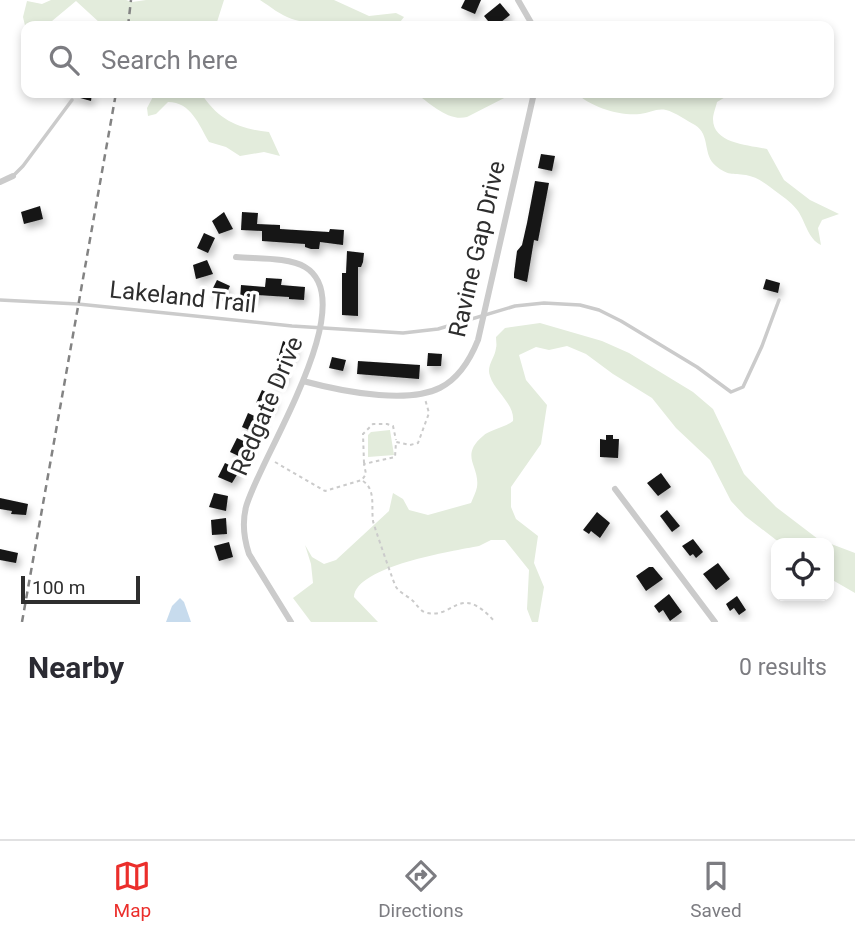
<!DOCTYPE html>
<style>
:root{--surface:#fff;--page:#f7f7f7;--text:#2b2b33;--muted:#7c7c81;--line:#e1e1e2;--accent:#eb2e2b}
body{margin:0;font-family:Roboto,sans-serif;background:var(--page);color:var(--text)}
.controls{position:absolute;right:21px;bottom:21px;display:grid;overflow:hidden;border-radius:14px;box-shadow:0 4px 10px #0003}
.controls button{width:63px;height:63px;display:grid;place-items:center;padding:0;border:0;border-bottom:2px solid var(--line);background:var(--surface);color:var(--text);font:35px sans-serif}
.scale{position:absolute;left:21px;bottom:18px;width:119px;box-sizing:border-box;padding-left:7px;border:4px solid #2e2e2e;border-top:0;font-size:19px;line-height:24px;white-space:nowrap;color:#2e2e2e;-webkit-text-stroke:5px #fff;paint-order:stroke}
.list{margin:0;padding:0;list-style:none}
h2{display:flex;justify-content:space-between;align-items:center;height:91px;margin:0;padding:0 28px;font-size:30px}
h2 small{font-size:23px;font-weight:400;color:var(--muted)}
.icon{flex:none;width:38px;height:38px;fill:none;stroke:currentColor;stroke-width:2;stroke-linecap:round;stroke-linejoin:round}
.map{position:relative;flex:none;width:855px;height:622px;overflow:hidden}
.search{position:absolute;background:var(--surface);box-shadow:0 4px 10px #0003;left:21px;right:21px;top:21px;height:77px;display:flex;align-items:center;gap:18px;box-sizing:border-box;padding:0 24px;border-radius:14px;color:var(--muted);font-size:26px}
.sheet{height:217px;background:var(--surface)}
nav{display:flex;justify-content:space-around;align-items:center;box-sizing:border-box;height:98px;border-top:2px solid var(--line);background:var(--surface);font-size:19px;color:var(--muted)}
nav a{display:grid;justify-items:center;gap:4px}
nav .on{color:var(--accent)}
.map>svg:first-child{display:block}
</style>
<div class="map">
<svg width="855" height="622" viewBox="0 0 855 622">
<defs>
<filter id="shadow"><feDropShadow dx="3" dy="5" stdDeviation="3.5" flood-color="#0004"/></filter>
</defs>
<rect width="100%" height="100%" fill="#fff"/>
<path fill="#e3ecdc" d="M51,0H126L132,2L146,0H224L217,22L208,26H108L100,23L76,1L46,26H26V30L23,17L27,1L42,4Z
M260,0H334L369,16L396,13L404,17L397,26H315C308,21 301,22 292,19C280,15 271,7 260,0Z
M155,93H201C218,120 239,129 269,132L280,156L264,152L240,156L226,147L209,142C199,125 191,102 168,102L156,114L148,116L147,108Z
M415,93H514L467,117C448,122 430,103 415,93Z
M576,93H638L648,95L665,93H732L717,102C716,107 713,114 713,119C713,144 749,145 767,149L784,180L810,200L839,214L822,220L818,228L821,245C808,239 806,223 798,211C793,204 785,198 778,193C769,186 758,177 746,175C732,173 728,176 716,166C702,155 711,135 695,125C687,121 675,112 666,110C657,108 649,113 640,114C619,116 591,107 576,93Z
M540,323L602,341L629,353L693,392L713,409L744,474L776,507L818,539L855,553V593L829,578V543H780L745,516L731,501L710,460L676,428L652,398L613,374L586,354L567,346L549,350L536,347L519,355L526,380L547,405L541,444L511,487V507L516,519L538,536L534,563L544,587L538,622H532L527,609L529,570L505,540H491L479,546C453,551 356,566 354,597L378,622H311L293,598L313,583L311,564L305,545L312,557L324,564L336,560L389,511L393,493L403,499L409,510L428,515L471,503C473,498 476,492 477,487C480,466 459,456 483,436C489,430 504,428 513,421C515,404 495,392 490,376C486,366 495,358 496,348C497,345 496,341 496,337L505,328Z
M390,430L394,455L368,457V435L371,432Z"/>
<path fill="#c7dbed" d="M180,598L184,602L191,622H166L172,606Z"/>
<path fill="#151515" filter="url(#shadow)" d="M465,0H481L475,14L461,8Z
M500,3L510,15L496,26H492L484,16Z
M64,93H92L91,101L73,96H64Z
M541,154L555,156L552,171L538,168Z
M535,181L549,183L538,241L534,240L527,282L514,278V274L517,251L522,245L527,223Z
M40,206L43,219L24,224L21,212Z
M224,212L233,229L219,234L212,221Z
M242,212L258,213L257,224L280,225V229L329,232L330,229L344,230L343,245L320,242L319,249H311L305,247V244L262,241V231L241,230Z
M204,233L215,238L208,253L197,248Z
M347,251L364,253L363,262L361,267H358V316L342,315V273H346Z
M207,260L213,274L196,279L193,265Z
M266,278L282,279L281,285L305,287L304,300L289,299V297L257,295L256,300L240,299L241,285L265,287Z
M766,279L780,283L778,293L763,289Z
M217,280L230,286L223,301L210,294Z
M283,341L297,347L291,360L279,355Z
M428,353L442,354L441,366H427Z
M332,357L346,360L343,371L329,368Z
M358,361L420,365L419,379L357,374Z
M276,367L288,373L280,385L270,380Z
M262,390L275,397L271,410L256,403Z
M248,413L263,420L258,434L242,427Z
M606,435H613V439H619L618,458L600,457V439L606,440Z
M237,438L252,445L245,459L230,452Z
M225,463L240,470L232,483L218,477Z
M661,473L671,487L658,496L647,483Z
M214,493L228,496L226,511L209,507Z
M0,498L28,504L26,515L11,514L12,511L0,509Z
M667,510L680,526L672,532L660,516Z
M597,512L610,523L600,538L591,531L589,534L583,530Z
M226,518L227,534L212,535L211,520Z
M693,539L703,552L696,558L693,554L690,556L682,546Z
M229,542L233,557L219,561L214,546Z
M0,549L18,553L16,563L0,560Z
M718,563L730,579L716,590L703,574Z
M649,567H653L663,579L646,591L636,576Z
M669,594L682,612L670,621L663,610L659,613L654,606Z
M737,596L746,610L739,615L734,608L730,611L726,604Z"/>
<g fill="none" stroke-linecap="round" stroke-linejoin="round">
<path stroke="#cbcbcb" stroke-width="2" stroke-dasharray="3.5 3.5" stroke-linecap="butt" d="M275,462L325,491L362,480L366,474L364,464L395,457L396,442L410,445L418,443L429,413L425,399
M364,463L363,434L373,424H387L393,426L396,440
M363,481C376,490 371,506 373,521C374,526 394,584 396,587C400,593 408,596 413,601C417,605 420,610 424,612C454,622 458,580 495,622"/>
<path stroke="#cbcbcb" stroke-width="3.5" d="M13,176L23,166L72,100
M0,300L78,304L292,326L403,333L438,329L515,306L544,303L580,305L599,310L621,321L697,367L731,392L743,387L762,346L779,300"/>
<path stroke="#cbcbcb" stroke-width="6" d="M518,0L533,26
M0,182L13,176
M236,257C254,259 289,257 305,267C364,302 258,461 246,507C242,523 244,539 249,554L291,622
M303,381C329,388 352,393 379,395C430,399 458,390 478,340L534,93
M615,489L715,622"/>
<path stroke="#838383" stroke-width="2.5" stroke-dasharray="7 5" stroke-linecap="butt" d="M128,26L131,0
M22,622L116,93"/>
</g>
<g text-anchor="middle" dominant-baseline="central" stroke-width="7" stroke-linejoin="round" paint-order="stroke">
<g font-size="24" fill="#2e2e2e" stroke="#fff">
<text transform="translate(477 249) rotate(-77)">Ravine Gap Drive</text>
<text transform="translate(183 297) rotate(6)">Lakeland Trail</text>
<text transform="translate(267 406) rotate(-67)">Redgate Drive</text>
</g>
</g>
</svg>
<div class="controls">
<button><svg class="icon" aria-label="locate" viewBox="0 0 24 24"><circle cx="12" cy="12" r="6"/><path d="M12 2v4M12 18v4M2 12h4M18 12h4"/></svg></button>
</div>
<div class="scale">100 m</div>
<div class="search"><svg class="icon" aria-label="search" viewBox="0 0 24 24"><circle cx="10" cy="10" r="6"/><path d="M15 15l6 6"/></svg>Search here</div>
</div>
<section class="sheet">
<h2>Nearby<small>0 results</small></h2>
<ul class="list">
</ul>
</section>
<nav>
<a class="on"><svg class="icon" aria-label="map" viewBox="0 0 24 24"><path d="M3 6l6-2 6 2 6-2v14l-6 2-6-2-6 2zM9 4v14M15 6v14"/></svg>Map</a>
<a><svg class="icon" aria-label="directions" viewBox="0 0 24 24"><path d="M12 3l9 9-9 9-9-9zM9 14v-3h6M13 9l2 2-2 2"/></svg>Directions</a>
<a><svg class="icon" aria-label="saved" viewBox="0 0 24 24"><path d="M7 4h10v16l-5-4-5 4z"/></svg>Saved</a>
</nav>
